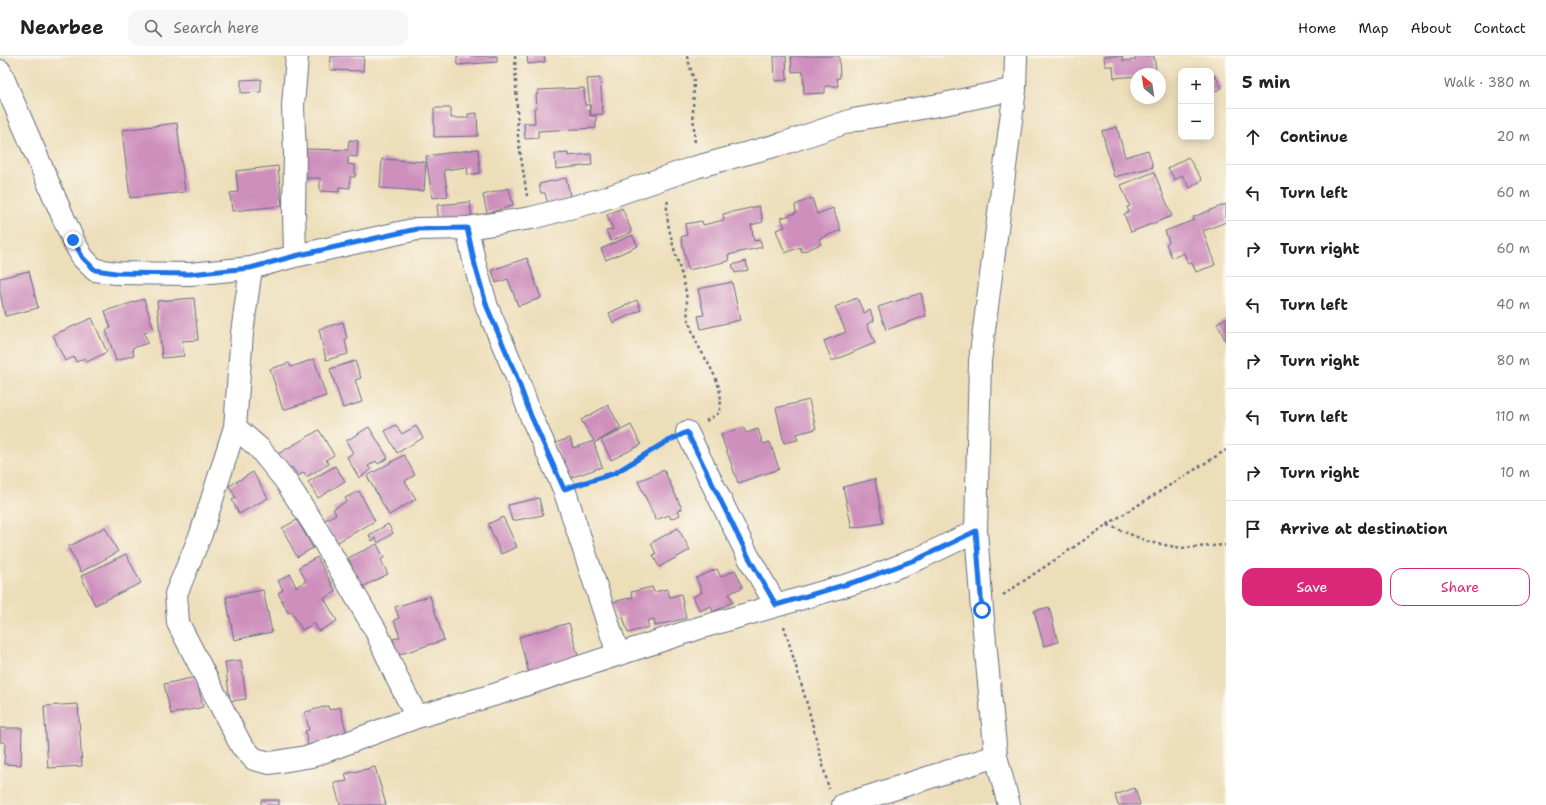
<!DOCTYPE html>
<meta charset="utf-8">
<style>
:root{--surface:#fff;--page:#f6f6f6;--text:#202124;--muted:#757577;--line:#e0e0e0;--accent:#db2777}
body{margin:0;font-family:"Shantell Sans",sans-serif;background:var(--page);color:var(--text)}
.controls{position:absolute;right:12px;top:12px;display:grid;overflow:hidden;border-radius:8px;box-shadow:0 2px 10px #0003}
.controls button{width:36px;height:36px;display:grid;place-items:center;padding:0;border:0;border-bottom:1px solid var(--line);background:var(--surface);color:var(--text);font:20px sans-serif}
.compass{position:absolute;left:1130px;top:12px;width:36px;height:36px;border-radius:50%;background:var(--surface);box-shadow:0 2px 10px #0003;rotate:330deg}
.stop{position:absolute;width:12px;height:12px;margin:-9px;border:3px solid #1a73e8;border-radius:50%;background:#fff}
.stop.end{background:#1a73e8;border-color:#fff;box-shadow:0 1px 4px #0008}
.list{margin:0;padding:0;list-style:none}
h2{display:flex;justify-content:space-between;align-items:center;height:52px;margin:0;padding:0 16px;font-size:17px}
h2 small{font-size:13px;font-weight:400;color:var(--muted)}
.list li{display:grid;grid-template-columns:26px 1fr auto;gap:12px;align-items:center;box-sizing:border-box;height:56px;padding:0 16px;border-top:1px solid var(--line)}
.list b{display:block;font-size:15px;white-space:nowrap}
.list em{font-size:13px;font-style:normal;color:var(--muted)}
.actions{display:flex;gap:8px;padding:12px 16px}
.actions a{flex:1;padding:9px 0;border:1px solid var(--accent);border-radius:12px;text-align:center;font-size:14px;color:var(--accent)}
.actions .main{background:var(--accent);color:#fff}
.icon{flex:none;width:22px;height:22px;fill:none;stroke:currentColor;stroke-width:2;stroke-linecap:round;stroke-linejoin:round}
.map{position:relative;flex:none;width:1226px;height:749px;overflow:hidden}
header{display:flex;align-items:center;gap:24px;box-sizing:border-box;height:56px;padding:0 20px;background:var(--surface);border-bottom:1px solid var(--line)}
header strong{font-size:19px}
nav{display:flex;gap:22px;margin-inline-start:auto;font-size:14px}
.search{width:280px;height:36px;background:var(--page);display:flex;align-items:center;gap:10px;box-sizing:border-box;padding:0 14px;border-radius:12px;color:var(--muted);font-size:15px}
main{display:flex}
aside{flex:1;background:var(--surface)}
.map>svg:first-child{display:block}
</style>
<header>
<strong>Nearbee</strong>
<div class="search"><svg class="icon" aria-label="search" viewBox="0 0 24 24"><circle cx="10" cy="10" r="6"/><path d="M15 15l6 6"/></svg>Search here</div>
<nav><a>Home</a><a>Map</a><a>About</a><a>Contact</a></nav>
</header>
<main>
<div class="map">
<svg width="1226" height="749" viewBox="0 0 1226 749">
<rect width="100%" height="100%" fill="#fbf7ec"/>
<filter id="ink" filterUnits="userSpaceOnUse"><feTurbulence type="fractalNoise" baseFrequency=".025" numOctaves="2"/><feDisplacementMap in="SourceGraphic" scale="8" xChannelSelector="R" yChannelSelector="G"/><feConvolveMatrix kernelMatrix="1 2 1 2 8 2 1 2 1" color-interpolation-filters="sRGB"/></filter>
<filter id="wash" filterUnits="userSpaceOnUse"><feTurbulence type="fractalNoise" baseFrequency=".012" numOctaves="4" result="noise"/><feDisplacementMap in="SourceGraphic" scale="16" xChannelSelector="R" yChannelSelector="G"/><feGaussianBlur stdDeviation="0.9" result="paint"/><feColorMatrix in="noise" values="0 0 0 0 0 0 0 0 0 0 0 0 0 0 0 0 0 1.4 0 .05"/><feComposite in="paint" operator="in"/></filter>
<g filter="url(#wash)">
<rect width="100%" height="100%" fill="#eddeba"/>
<g id="blocks">
<path fill="#ce8fbd" d="M331,0H364L363,15L330,14Z
M457,0H497V6L457,9Z
M527,0H544L545,6L528,8Z
M774,0H786L787,24L775,25Z
M791,0H839L840,22H837L838,30H825V37L804,38L803,15L792,16Z
M1104,0H1122L1123,5L1136,4L1135,0H1154L1156,13L1140,15V18H1136V20L1114,22L1113,10H1105Z
M1214,18L1222,32L1213,36L1211,32V20Z
M600,22L603,58L591,59L587,23Z
M261,23V36L241,37V24Z
M584,32L585,49H590V60H596V72L538,75V82L525,83L524,67H535L534,52H537L536,38H538V34Z
M434,52H451V62H468V58L477,57L478,80L434,81Z
M177,67L185,136L130,142L122,74Z
M1117,71L1125,101L1148,94L1153,111L1114,121L1102,75Z
M349,84L358,85L357,101L348,100V108L355,109V121H350V132L339,131V136L320,135V122H305L306,93L348,94Z
M478,93L480,117L468,119L467,111L444,114L448,140L432,142L426,100Z
M568,97V100L591,98L592,109L556,113L555,98Z
M1188,101L1202,124L1190,132L1182,119L1175,124L1168,112Z
M382,103L426,106L424,135L380,132Z
M278,110L282,150L232,155L230,137L238,136L236,115Z
M1154,116L1172,160L1131,176L1124,158L1129,156L1127,151L1130,150L1121,129Z
M566,122L571,144L548,149L545,137H541L539,128Z
M509,132L513,150L487,157L483,139Z
M812,142L817,158L833,152L841,174L819,183L821,188L802,196L800,191L785,197L776,174L785,171L781,162L796,157L795,149Z
M470,146L472,164L439,167L437,149Z
M1226,148V166L1203,175L1215,209L1196,216L1192,207L1188,208L1184,197L1172,202L1166,188L1169,186L1165,175L1194,164L1193,161Z
M759,150L763,166L751,169L754,185L760,184L762,191L728,199L729,205L688,214L681,181L687,179L685,168L702,165L703,169L724,164L723,158Z
M622,152L632,176L611,185L606,175L613,173L607,159Z
M632,179L638,190L606,204L601,193Z
M527,202L541,242L518,250L508,223L496,227L492,214Z
M746,205L748,214L735,217L732,209Z
M29,215L38,252L5,260L0,236V222Z
M732,226L740,264L701,273L698,260L704,259L698,233Z
M921,237L926,260L886,274L878,251Z
M194,242L198,284L182,285L184,300L162,302L157,245Z
M857,242L864,257L870,254L874,265L867,268L875,287L832,305L824,285L846,276L835,251Z
M144,243L154,274L144,277L148,287L132,292L134,299L116,305L106,274L111,272L105,255Z
M637,244L641,254L613,267L609,257Z
M92,262L107,296L87,306L85,302L76,306L74,301L65,305L53,279Z
M1226,262V286L1217,267Z
M343,266L347,283L345,284L348,298L326,304L319,273Z
M314,303L326,340L283,354L270,313L289,307L291,311Z
M355,305L361,322L355,324L362,346L343,352L330,313Z
M809,344L816,373L796,378L798,384L784,387L776,352Z
M608,349L621,372L594,387L602,411L567,423L555,387L570,382L573,392L594,385L581,364Z
M396,369L402,378L416,370L423,382L397,397L385,375Z
M631,369L641,389L611,404L601,384Z
M369,371L388,402L378,408L376,405L368,410L371,414L359,422L347,401L353,397L346,385Z
M743,371L746,377L758,373L763,388L770,386L779,413L738,427L721,379Z
M319,374L334,399L326,404L329,408L306,421L304,416L298,420L292,411L287,414L278,398Z
M404,399L415,419L405,425L416,443L389,459L367,420Z
M335,410L345,425L318,442L308,426Z
M664,414L682,453L678,454L680,459L671,463L669,459L656,464L638,425Z
M253,416L268,442L239,458L232,444L236,442L229,430Z
M875,423L883,467L852,472L843,431Z
M359,435L375,465L336,487L323,465L336,458L333,453L347,445L345,442Z
M539,442L543,459L512,465L508,449Z
M503,461L517,491L501,498L488,468Z
M297,464L313,492L297,501L282,472Z
M388,468L393,477L378,487L376,482L372,485L369,479Z
M105,471L118,496L81,516L68,491Z
M678,472L690,494L659,511L653,499L656,498L651,487Z
M377,488L384,502L381,504L388,518L362,531L348,502Z
M126,498L141,527L95,549L81,520Z
M317,501L336,536L324,542L337,565L319,575L314,567L302,574L291,555L288,557L278,537L283,534L278,525L290,518L296,531L306,525L299,511Z
M717,513L721,521L735,514L743,531L729,538L733,546L713,556L711,550L700,555L693,541L702,536L696,522Z
M652,531L654,536L667,533L670,541L681,538L686,562L655,570L654,563L647,565L649,571L628,577L623,561L617,563L613,546L633,541L631,536Z
M263,534L272,576L234,584L226,541Z
M430,540L444,584L398,599L393,583L400,581L394,564L399,562L395,551Z
M1049,551L1058,586L1044,590L1034,555Z
M569,567L579,603L529,617L519,581Z
M241,604L246,643L230,645L225,606Z
M196,621L203,651L171,658L164,628Z
M78,648L82,710L48,712L44,650Z
M328,650L329,654L340,651L347,679L308,689L305,675L309,674L305,656Z
M0,672H22L21,709L4,708L5,686H0Z
M375,711L386,749H340L334,727L347,725L345,718Z
M1135,732L1140,749H1118L1115,739Z
M261,744H279V749H261Z"/>
</g>
</g>
<g filter="url(#ink)">
<use href="#blocks" fill-opacity="0" stroke="#646c7e" stroke-width="1"/>
<g fill="none" stroke-linecap="round" stroke-linejoin="round">
<g stroke="#646c7e" stroke-width="24">
<path id="street" d="M0,15L73,184L83,202L95,214L116,217L190,218L251,212L295,200L417,173L467,172L531,162L600,144L696,111L785,87L853,64L944,48L1015,33
M467,172L475,209L487,251L516,319L531,360L564,433L618,598
M295,200L294,157L295,98L293,50L297,0
M251,212L242,277L235,371L201,478L176,538L178,567L241,689L254,703L270,707L312,700L417,661L497,638L699,572L861,525L920,502L976,475
M235,371L259,392L285,424L313,467L376,575L397,622L417,661
M687,376L748,500L776,549
M843,749L996,700"/>
</g>
<g stroke="#646c7e" stroke-width="24">
<path id="secondary" d="M1009,749L996,700L982,554L976,475L980,305L1015,33L1016,0"/>
</g>
<path stroke="#646c7e" stroke-width="2.5" stroke-dasharray="3 3" stroke-linecap="butt" d="M515,0L518,82L527,140
M687,0L694,25L693,55L695,89
M668,145C662,163 681,212 685,232C688,243 686,255 689,266C692,274 695,284 699,291C710,312 726,332 719,357L706,365
M586,427L615,417L666,386
M1108,469L1149,486L1181,492L1226,489
M1003,539L1108,468L1226,394
M784,570L808,651L829,733"/>
<use href="#street" stroke="#fff" stroke-width="22"/>
<use href="#secondary" stroke="#fff" stroke-width="22"/>
</g>
</g>
<g fill="none" stroke-linecap="round" stroke-linejoin="round" filter="url(#ink)">
<path stroke="#1a73e8" stroke-width="5" d="M73,184L83,202L95,214L116,217L190,218L250,212L295,200L417,173L467,172L475,209L487,251L516,319L531,360L564,433L615,417L664,387L687,376L748,500L776,549L861,524L920,502L976,475L982,554"/>
</g>
</svg>
<div class="controls">
<button>+</button>
<button>−</button>
</div>
<svg class="compass" viewBox="-18 -18 36 36"><path d="M0-13l5 13h-10z" fill="#e53935"/><path d="M0 13l5-13h-10z" fill="#757577"/></svg>
<div class="stop" style="left:982px;top:554px"></div>
<div class="stop end" style="left:73px;top:184px"></div>
</div>
<aside>
<h2>5 min<small>Walk · 380 m</small></h2>
<ul class="list">
<li><svg class="icon" aria-label="ahead" viewBox="0 0 24 24"><path d="M12 20V5M6 11l6-6 6 6"/></svg><div><b>Continue</b></div><em>20 m</em></li>
<li><svg class="icon" aria-label="left" viewBox="0 0 24 24"><path d="M17 20v-9H6M10 6l-5 5 5 5"/></svg><div><b>Turn left</b></div><em>60 m</em></li>
<li><svg class="icon" aria-label="right" viewBox="0 0 24 24"><path d="M7 20v-9h11M14 6l5 5-5 5"/></svg><div><b>Turn right</b></div><em>60 m</em></li>
<li><svg class="icon" aria-label="left" viewBox="0 0 24 24"><path d="M17 20v-9H6M10 6l-5 5 5 5"/></svg><div><b>Turn left</b></div><em>40 m</em></li>
<li><svg class="icon" aria-label="right" viewBox="0 0 24 24"><path d="M7 20v-9h11M14 6l5 5-5 5"/></svg><div><b>Turn right</b></div><em>80 m</em></li>
<li><svg class="icon" aria-label="left" viewBox="0 0 24 24"><path d="M17 20v-9H6M10 6l-5 5 5 5"/></svg><div><b>Turn left</b></div><em>110 m</em></li>
<li><svg class="icon" aria-label="right" viewBox="0 0 24 24"><path d="M7 20v-9h11M14 6l5 5-5 5"/></svg><div><b>Turn right</b></div><em>10 m</em></li>
<li><svg class="icon" aria-label="arrive" viewBox="0 0 24 24"><path d="M6 21V4h12l-3 4 3 4H6"/></svg><div><b>Arrive at destination</b></div></li>
</ul>
<div class="actions"><a class="main">Save</a><a>Share</a></div>
</aside>
</main>
